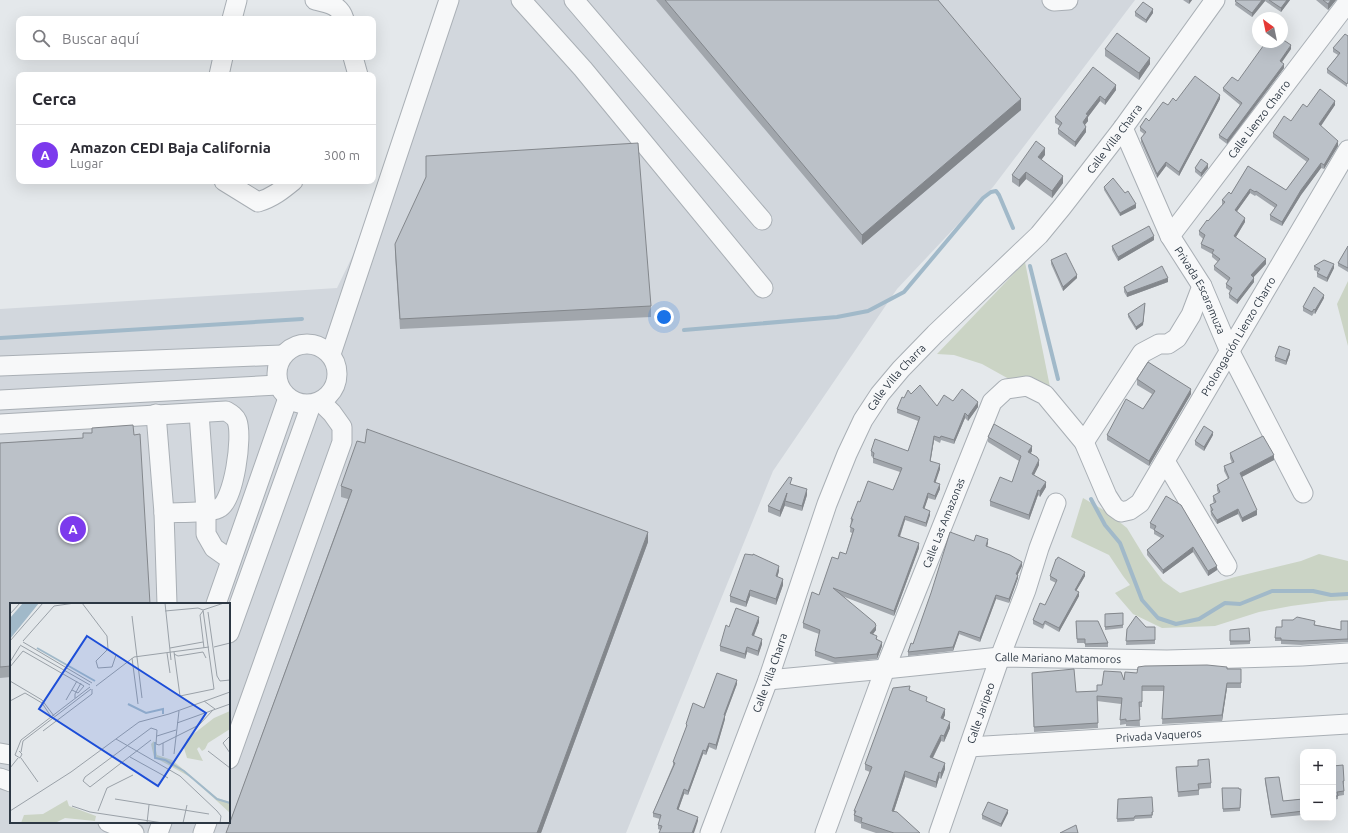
<!DOCTYPE html>
<html lang="es">
<meta charset="utf-8">
<style>
:root{--surface:#fff;--page:#f2f2f3;--text:#2b2b33;--muted:#7c7c81;--line:#e1e1e2;--accent:#7c3aed}
body{margin:0;font-family:Ubuntu,sans-serif;background:var(--page);color:var(--text)}
.controls{position:absolute;right:12px;bottom:12px;display:grid;overflow:hidden;border-radius:8px;box-shadow:0 4px 16px #0002}
.controls button{width:36px;height:36px;display:grid;place-items:center;padding:0;border:0;border-bottom:1px solid var(--line);background:var(--surface);color:var(--text);font:20px sans-serif}
.compass{position:absolute;left:1252px;top:12px;width:36px;height:36px;border-radius:50%;background:var(--surface);box-shadow:0 4px 16px #0002;rotate:327deg}
.you{position:absolute;left:664px;top:317px;width:14px;height:14px;margin:-10px;border:3px solid #fff;border-radius:50%;background:#1a73e8;box-shadow:0 0 0 6px #1a73e833}
.badge{display:grid;place-items:center;width:26px;height:26px;border-radius:50%;background:var(--accent);color:#fff;font-size:13px;font-weight:700}
.pin{position:absolute;translate:-50% -50%;border:2px solid #fff;box-shadow:0 1px 4px #0006}
.list{margin:0;padding:0;list-style:none}
h2{display:flex;justify-content:space-between;align-items:center;height:52px;margin:0;padding:0 16px;font-size:17px}
h2 small{font-size:13px;font-weight:400;color:var(--muted)}
.list li{display:grid;grid-template-columns:26px 1fr auto;gap:12px;align-items:center;box-sizing:border-box;height:60px;padding:0 16px;border-top:1px solid var(--line)}
.list b{display:block;font-size:15px;white-space:nowrap}
.list p{margin:0;font-size:13px;white-space:nowrap;color:var(--muted)}
.list em{font-size:13px;font-style:normal;color:var(--muted)}
.icon{flex:none;width:22px;height:22px;fill:none;stroke:currentColor;stroke-width:2;stroke-linecap:round;stroke-linejoin:round}
.map{position:relative;flex:none;width:1348px;height:833px;overflow:hidden}
.search{position:absolute;background:var(--surface);box-shadow:0 4px 16px #0002;left:16px;top:16px;width:360px;height:44px;display:flex;align-items:center;gap:10px;box-sizing:border-box;padding:0 14px;border-radius:8px;color:var(--muted);font-size:15px}
.panel{position:absolute;background:var(--surface);box-shadow:0 4px 16px #0002;left:16px;top:72px;width:360px;height:112px;border-radius:8px}
.map>svg:first-child{display:block}
</style>
<div class="map">
<svg width="1348" height="833" viewBox="0 0 1348 833">
<rect width="100%" height="100%" fill="#e4e8eb"/>
<path fill="#d2d7dd" fill-rule="evenodd" d="M447,0H1135L993,187L897,289L773,471L626,833H0V309L337,288L353,255ZM11,604H229V822H11Z"/>
<path fill="#cbd4c5" d="M1025,262L1051,392L1020,387L1009,379L982,364L954,355L937,354Z
M1348,281V346L1337,304Z
M1083,498L1107,512L1127,528L1144,556L1163,581L1180,593L1235,577L1301,561L1319,554L1348,561V600L1329,601L1291,606L1259,612L1215,626L1162,628L1133,614L1115,593L1130,585L1123,576L1109,555L1071,537Z"/>
<g fill="none" stroke-linecap="round" stroke-linejoin="round">
<path stroke="#a1b9c9" stroke-width="4" d="M1030,266L1058,379
M684,330L837,317L868,311L904,292L983,198L991,192L996,191L999,195L1013,228
M0,338L302,319
M1091,499L1105,525L1120,543L1142,600L1158,618L1176,624L1199,619L1225,603L1240,604L1272,591H1313L1331,595L1348,594"/>
<g stroke="#a9afb5" stroke-width="21">
<g id="minor">
<path d="M315,0C328,3 340,5 344,19"/>
<path d="M521,0L583,69L763,288"/>
<path d="M574,0L762,220"/>
<path d="M1052,0L1054,1L1068,0"/>
<path d="M232,19L237,0"/>
<path d="M353,57L358,75"/>
<path d="M219,75L223,57"/>
<path id="s1" d="M1123,128L1170,236L1202,286L1230,352L1303,493"/>
<path d="M224,181L258,202C272,198 282,190 293,181"/>
<path id="s2" d="M1170,236L1348,2"/>
<circle cx="307" cy="374" r="30"/>
<path d="M331,354L449,0"/>
<path d="M0,366L283,355"/>
<path d="M0,400L278,385"/>
<path d="M199,413L206,511V534L214,548L231,560"/>
<path d="M156,414L164,513L167,604"/>
<path d="M0,424L226,411C231,414 235,416 237,421C243,436 234,501 219,508C207,514 177,512 164,513"/>
<path d="M1084,442L1142,353L1159,344H1168L1177,338L1191,315L1202,286"/>
<path d="M1165,461L1227,566"/>
<path d="M216,604L288,398"/>
<path d="M229,633L311,405"/>
<path id="s3" d="M768,680L885,669L1000,657L1167,660L1302,656L1348,653"/>
<path id="s4" d="M969,747L1348,724"/>
<path d="M0,753L11,755"/>
<path d="M229,759L342,442V427L332,413L321,402"/>
<path d="M0,778L11,782"/>
<path d="M108,822L134,833"/>
<path d="M158,833L162,822"/>
<path d="M203,833L207,822"/>
<path id="s5" d="M710,833L768,680L827,504L847,454L863,420L880,394L901,369L935,334L1039,235L1062,207L1123,128L1215,0"/>
<path id="s6" d="M825,833L885,669L992,402L1006,389L1027,386L1045,395L1084,442L1107,496L1114,507L1121,512L1130,510L1140,503L1348,150"/>
<path id="s7" d="M939,833L1000,657L1026,590L1039,548L1056,503"/>
</g>
</g>
<use href="#minor" stroke="#f7f8f9" stroke-width="19"/>
</g>
<path fill="#a1a6ac" d="M656,0H938L1021,110L862,245Z
M1183,0H1192L1189,4Z
M1236,0H1290L1281,12L1265,1L1252,17L1235,5Z
M1316,0H1336L1328,10Z
M1135,12L1153,13L1146,23L1135,16Z
M1348,36L1347,87L1327,73V69L1338,55L1333,52V48Z
M1105,49L1150,64L1139,80L1105,56Z
M1291,49L1281,62L1284,68L1227,144L1219,138V135L1240,105L1223,91V88L1238,81Z
M1093,67L1116,90L1105,105L1100,101L1088,117V121L1085,125L1086,132L1075,147L1058,134V129L1060,126L1055,123V117Z
M1220,99L1179,176L1166,166L1157,178L1141,142V138L1144,134L1140,131V127L1149,121L1168,105L1176,101Z
M1335,105L1320,126L1338,146L1324,169L1321,168L1301,195L1282,226L1270,220V215L1275,208L1256,195L1255,196L1250,193L1237,211L1245,222L1236,237L1266,264L1253,277L1254,282L1237,304L1229,298V294L1230,291L1226,288V284L1228,281L1214,270V266L1218,262L1212,257V254L1201,248V244L1203,239L1199,235V231L1208,221L1222,205V200L1231,194L1248,166L1286,190L1307,162L1273,137V133L1291,121L1307,107Z
M1045,155L1041,160L1063,183L1052,198L1026,179L1019,187L1012,182V175Z
M1195,168H1208L1201,177L1195,172Z
M1104,187L1136,208L1120,216L1104,190Z
M1154,240L1118,261L1112,250V246Z
M395,244L651,306V317L400,329L395,255Z
M1348,246V272L1338,266V263Z
M1051,260L1077,278L1063,291L1051,264Z
M1314,266L1334,268L1327,282L1317,277V273L1318,272L1314,270Z
M1168,282L1127,297L1124,292V287Z
M1324,298L1315,314L1314,313L1312,316L1303,311V307Z
M1145,307L1143,325L1136,330L1128,317V314Z
M1290,354L1286,365L1275,361V357Z
M1137,379L1191,394L1149,466L1107,440V435L1143,409L1152,394L1137,385Z
M911,394L937,406L953,401L978,407L968,421L965,418L954,444L941,440L940,443L934,440L930,461L940,469L935,482L940,489L935,500L928,498L924,509L930,515L926,527L905,520L900,537L919,548L894,616L842,596L876,630L873,634L882,646L877,659L835,663L815,656V651L819,634L803,628V623L819,595L838,559L846,554L852,533L850,532L851,519L860,502L893,490L900,472L873,463V457L871,456V451H908L918,421L897,413V409L904,398Z
M133,425L11,604V677L0,678V443L83,438L92,433Z
M1213,435L1204,451L1195,445V441Z
M988,437L1032,451L1031,453L1039,465L1034,475L1046,487L1040,497L1038,495L1029,520L990,506V501L1012,482L1019,461L988,442Z
M1230,453L1274,460L1241,477L1257,515L1242,522L1238,514L1217,524L1211,515L1210,505L1214,503L1213,501V496L1218,493L1217,490V485L1228,479L1224,471V466L1232,463L1230,458Z
M792,485L807,495L802,511L785,506V505L780,517L768,512V506Z
M341,486L648,542L541,833H226L348,499L341,497Z
M1181,505L1217,570L1208,576L1193,552L1163,574L1147,555V550L1161,538L1154,534V530L1150,528V523Z
M974,541L988,543L987,547L1022,566L1018,574V578L1009,603L996,599L980,642L959,634L953,651L908,656V652Z
M779,571L777,577L783,585L776,605L750,596L746,607L730,602V596Z
M1050,576H1085L1076,591L1079,596L1059,632L1045,624L1043,629L1033,624V620L1045,605L1056,583L1050,580Z
M1123,613V628L1105,630V614Z
M1293,620L1341,630L1348,621V642L1301,645L1281,644V641H1275V638L1282,627Z
M1076,621L1108,643V647H1085V643H1077Z
M759,622L754,636L762,644L758,656L747,652L745,659L720,651V646L729,627Z
M1146,627H1155V644L1126,645L1127,629Z
M1230,630L1250,641V644L1230,645Z
M1227,669H1241V688H1227L1222,721L1162,724L1164,691H1142V707H1139L1140,726H1126V724L1120,725L1121,704L1097,701L1098,728L1034,732L1032,678L1076,692L1097,691L1102,685L1124,680L1137,673Z
M737,684L725,716V719L716,750L709,747L706,755L703,754L688,795L684,794L678,810L698,821L660,830L658,829V825L660,819L653,817V813L673,765V762L686,728V724L704,708Z
M910,690L927,701L945,715L943,719L950,728L944,742L941,741L933,758L945,769L941,779L939,778L936,788L905,777L894,811L920,833H876L861,828V824L854,821V811L870,772L865,770V764Z
M1198,760L1211,783V788L1199,789V795L1178,797L1176,767L1198,766Z
M1333,766L1344,781V784H1343L1344,791V795L1338,796V799L1333,800Z
M1265,778L1283,801L1303,799V815L1271,818L1265,782Z
M1222,788L1239,789L1241,793L1240,811L1223,812Z
M1118,799L1153,812V815L1152,816V818L1135,819L1134,821L1117,822Z
M1008,813L1001,827L982,819V815Z"/>
<path fill="#83878c" d="M1189,0H1192L1189,4Z
M1262,0H1265V1L1252,17V13Z
M1287,0H1290L1281,12V8Z
M1331,0H1336L1328,10V4Z
M1153,9V13L1146,23V20Z
M1291,45V49L1280,65V61Z
M1150,58V64L1139,80V73Z
M1284,64V68L1227,144V140Z
M1116,85V90L1105,105V100Z
M1220,95V99L1179,176V172Z
M1100,96V101L1088,117V121L1083,127V122L1086,114Z
M1021,99V110L862,245V235Z
M1335,101V105L1319,129V124Z
M1086,127V132L1075,147V142Z
M1338,141V146L1324,169V165Z
M1045,148V155L1038,164V157Z
M1166,162V166L1157,178V174Z
M1321,163V168L1301,195L1282,226V222L1301,190Z
M1208,164V168L1201,177V173Z
M1026,172V179L1019,187V180Z
M1063,176V183L1052,198V191Z
M1250,189V193L1235,214V210Z
M1136,204V208L1120,216V213Z
M1245,218V222L1234,240V236Z
M1154,236V240L1118,261V257Z
M1266,259V264L1251,280V275Z
M1334,264V268L1327,282V278Z
M1077,275V278L1063,291V287Z
M1168,278V282L1127,297V293Z
M1254,278V282L1237,304V300Z
M1324,295V298L1315,314V310Z
M1145,303L1143,325L1136,330V327Z
M1290,350V354L1286,365V361Z
M1191,389V394L1149,466V461Z
M978,402V407L968,421V416Z
M965,413V418L954,444V440Z
M1213,432V435L1204,451V447Z
M934,436V440L930,465V461Z
M1032,446V451L1028,457V452Z
M1274,455V460L1240,478V473Z
M1039,460V465L1032,479V474Z
M940,464V469L934,487V482Z
M1046,482V487L1040,497V491Z
M940,484V489L935,500V496Z
M807,489V495L802,511V506Z
M1038,490V495L1029,520V515Z
M787,493L785,501V505L780,517V511Z
M928,493V498L923,513V508Z
M1238,509V514L1217,524V520Z
M1257,510V515L1242,522V518Z
M930,511V515L926,527V523Z
M905,516V520L898,541V536Z
M648,532V542L541,833H537Z
M988,539V543L986,550V546Z
M919,543V548L894,616V611Z
M1193,547V552L1163,574V570Z
M1022,562V566L1016,578V574Z
M779,566V571L776,582V576Z
M1217,566V570L1208,576V571Z
M1085,572V576L1075,593V590Z
M1018,575V578L1009,603V599Z
M783,579V585L776,605V599Z
M750,590V596L746,607V602Z
M1079,592V596L1059,632V628Z
M996,595V599L980,642V638Z
M759,617V622L752,640V635Z
M876,626V630L870,638V633Z
M959,631V634L953,651V647Z
M762,639V644L758,656V651Z
M882,642V646L877,659V654Z
M747,647V652L745,659V654Z
M737,680V684L725,716V719L716,750V745L724,715Z
M1227,683V688L1222,721V715Z
M945,709V715L941,724V718Z
M950,722V728L944,742V736Z
M941,735V741L930,763V757Z
M709,743V747L706,755V751Z
M703,750V754L688,795V791Z
M945,763V769L941,779V773Z
M905,771V777L892,817V811Z
M939,772V778L936,788V782Z
M684,789V794L677,814V809Z
M1008,810V813L1001,827V824Z
M698,817V821L694,833H692Z"/>
<path fill="#bbc1c8" stroke="#83878c" d="M665,0H938L1021,99L862,235Z
M1236,0H1262L1252,13L1235,1Z
M1269,0H1287L1281,8Z
M1323,0H1331L1328,4Z
M1143,2L1153,9L1146,20L1135,12Z
M1117,33L1150,58L1139,73L1105,49Z
M1345,34L1348,36V82L1347,84L1327,69L1340,53L1333,48Z
M1282,39L1291,45L1280,61L1284,64L1227,140L1219,135L1242,103L1223,88L1232,77L1238,81L1266,42H1282Z
M1093,67L1116,85L1105,100L1100,96L1086,114L1088,115L1083,122L1086,127L1075,142L1058,129L1062,123L1055,117Z
M1195,76L1220,95L1179,172L1166,162L1157,174L1141,138L1146,132L1140,127L1146,118L1149,121L1163,102L1168,105L1173,98L1176,101Z
M1320,89L1335,101L1319,124L1338,141L1324,165L1321,163L1301,190L1282,222L1270,215L1277,205L1256,191L1255,192L1250,189L1235,210L1245,218L1234,236L1266,259L1251,275L1254,278L1237,300L1229,294L1232,288L1226,284L1230,278L1214,266L1220,259L1212,253L1214,250L1201,244L1205,235L1199,231L1207,220L1208,221L1225,202L1222,200L1229,192L1231,194L1248,166L1286,190L1309,159L1273,133L1284,116L1291,121L1303,104L1307,107Z
M1036,141L1045,148L1038,157L1063,176L1052,191L1026,172L1019,180L1012,175Z
M638,143L651,306L400,319L395,244L426,177V156Z
M1201,159L1208,164L1201,173L1195,168Z
M1113,178L1125,193L1128,191L1136,204L1120,213L1104,187Z
M1149,226L1154,236L1118,257L1112,246Z
M1348,246V268L1338,263Z
M1066,253L1077,275L1063,287L1051,260Z
M1324,260L1334,264L1327,278L1317,273L1320,269L1314,266Z
M1162,266L1168,278L1127,293L1124,287Z
M1314,287L1324,295L1315,310L1314,309L1312,312L1303,307Z
M1145,303L1143,322L1136,327L1128,314Z
M1279,346L1290,350L1286,361L1275,357Z
M1148,362L1191,389L1149,461L1107,435L1126,399L1143,409L1155,391L1137,379Z
M920,385L937,406L944,395L953,401L962,389L978,402L968,416L965,413L954,440L941,436L940,438L934,436L930,461L940,464L934,482L940,484L935,496L928,493L923,508L930,511L926,523L905,516L898,536L919,543L894,611L833,588L875,623L876,626L870,633L877,636L876,639L882,642L877,654L835,658L815,651L820,630L803,623L812,592L819,595L832,557L838,559L840,552L846,554L854,529L850,527L853,519H851L858,501L860,502L868,481L893,490L902,468L873,458L874,453L871,451L875,439L908,451L920,417L897,409L902,397L904,398L908,390L911,394Z
M994,424L1032,446L1028,452L1037,457L1039,460L1032,474L1046,482L1040,491L1038,490L1029,515L990,501L1000,477L1012,482L1021,456L988,437Z
M133,425L134,435L140,434L150,604H11V666L0,667V443L83,438V433H92V428Z
M1204,426L1213,432L1204,447L1195,441Z
M367,429L648,532L537,833H226L352,490L341,486L357,441L365,443Z
M1263,436L1274,455L1240,473L1257,510L1242,518L1238,509L1217,520L1211,511L1213,510L1210,505L1216,502L1213,496L1220,492L1217,485L1229,478L1224,466L1234,462L1230,453Z
M789,477L792,478L790,484L807,489L802,506L785,501L787,493L780,511L768,506Z
M1166,496L1181,505L1217,566L1208,571L1193,547L1163,570L1147,550L1164,536L1154,530L1156,526L1150,523Z
M950,532L974,541L976,535L988,539L986,546L1010,555L1022,562L1016,574L1018,575L1009,599L996,595L980,638L959,631L953,647L908,652L911,643L913,644L931,593Z
M745,554L753,555V554L779,566L776,576L783,579L776,599L750,590L746,602L730,596Z
M1058,557L1085,572L1075,590L1079,592L1059,628L1045,621L1043,625L1033,620L1040,603L1045,605L1057,580L1050,576L1056,559H1057Z
M736,608L759,617L752,635L762,639L758,651L747,647L745,654L720,646L726,625L729,627Z
M1123,613V625L1105,627V614Z
M1136,616L1146,627H1155V640L1126,641L1127,629Z
M1297,617L1315,621L1314,625L1341,630V621H1348V639L1301,641L1281,640V638H1275L1276,627H1282V620H1293Z
M1076,621H1098L1108,643L1085,644V639H1077Z
M1249,628L1250,641H1230V630Z
M1207,665L1227,667V669H1241V683H1227L1222,715L1162,719L1164,686H1142V702H1139L1140,720L1126,721V719L1120,720L1122,698L1097,696L1098,723L1034,727L1032,673L1074,669L1076,692L1097,691V685H1102L1104,671L1121,672L1124,680L1125,672L1137,673L1138,667L1145,666Z
M717,673L737,680L724,715H725L716,745L709,743L706,751L703,750L688,791L684,789L677,809L698,817L692,833H659L662,826L658,825L661,815L653,813L675,763L673,762L687,725L686,724L693,703L704,708Z
M910,686L909,690L927,697L926,701L945,709L941,718L950,722L944,736L941,735L930,757L945,763L941,773L939,772L936,782L905,771L892,811L897,812L920,833H894L861,822L862,818L854,815L856,811H854L872,767L865,764L893,688Z
M1209,759L1211,783L1198,784L1199,790L1178,792L1176,767L1198,766V760Z
M1343,765L1344,781H1343L1344,791L1337,792L1338,796H1333V766Z
M1279,777L1283,801L1303,799V811L1271,815L1265,778Z
M1222,788H1239V789H1241L1240,808L1223,809Z
M1152,797L1153,812H1152V815L1135,816L1134,818L1117,819L1118,799Z
M988,802L1008,810L1001,824L982,815Z
M1076,825L1078,833H1060Z"/>
<g text-anchor="middle" dominant-baseline="central" stroke-width="4" stroke-linejoin="round" paint-order="stroke">
<g font-size="11" fill="#2c3743" stroke="#f4f6f8">
<text stroke="none"><textPath href="#s2" startOffset="147">Calle Lienzo Charro</textPath></text>
<text stroke="none"><textPath href="#s5" startOffset="819">Calle Villa Charra</textPath></text>
<text stroke="none"><textPath href="#s1" startOffset="180">Privada Escaramuza</textPath></text>
<text stroke="none"><textPath href="#s6" startOffset="879">Prolongación Lienzo Charro</textPath></text>
<text stroke="none"><textPath href="#s5" startOffset="495">Calle Villa Charra</textPath></text>
<text stroke="none"><textPath href="#s6" startOffset="332">Calle Las Amazonas</textPath></text>
<text stroke="none"><textPath href="#s3" startOffset="291">Calle Mariano Matamoros</textPath></text>
<text stroke="none"><textPath href="#s5" startOffset="171">Calle Villa Charra</textPath></text>
<text stroke="none"><textPath href="#s7" startOffset="127">Calle Jaripeo</textPath></text>
<text stroke="none"><textPath href="#s4" startOffset="190">Privada Vaqueros</textPath></text>
</g>
</g>
<g transform="translate(10 603)">
<rect width="220" height="220" fill="#e4e8eb"/>
<path d="M220,108V126L198,140L195,146L192,148L189,144L187,146L193,158L177,155L174,145L177,136L204,115ZM144,138L147,152L162,157L207,195L220,199V210L182,175L144,154L141,141ZM57,197L59,203L86,213L85,218L55,215L45,220H11L14,212L33,211Z" fill="#cbd4c5"/>
<path d="M13,0H29L0,36V15Z" fill="#a1b9c9"/>
<path fill="none" stroke="#a1b9c9" stroke-width="2" d="M27,45L85,78M118,101L136,110L153,106V111M145,139V155L155,157L174,168L207,196L220,200"/>
<path fill="none" stroke="#9aa1a8" stroke-width="1" d="M72,0L97,33L98,46L106,52L102,64L88,65L86,58L98,46M155,0L161,57M155,8L188,5L193,7L214,0M193,8L190,12L194,45M198,9L207,73L210,78L220,77M0,11L10,0M122,13L132,95M0,38L33,0M13,38L44,3L65,0M13,39L82,80M10,42L80,82M204,44L220,40M160,45L193,39M164,49L170,93L204,86L193,7M157,50L160,70M164,51L168,53L193,49L196,55M122,55L128,101M0,59L10,43M0,64L13,48L74,83L68,90L62,87M0,78L32,97L44,113M86,83L124,54L199,44M65,95V91L71,80M56,97L67,78M0,98L15,90L32,100L42,115M194,98L205,106M167,120L220,101M33,128L82,91V86M147,133L166,127M220,133L213,140L220,150M106,136L170,173L207,208L211,213L210,220M141,137L80,184L73,178L75,174L141,125L147,127L146,141L149,142L189,122L203,107M9,148L12,151L10,155L5,152L11,137L80,84M198,148L220,165M11,149L13,138L81,86M164,151L169,108M153,153V140M120,154L158,175M11,155L28,179M0,165L8,155M105,196L199,211M62,203L80,209L153,220M0,208L61,169L129,119L159,111L220,89M88,208L97,185L123,172M137,220L139,202M173,220L177,202"/>
<path fill="#1d4ed8" fill-opacity="0.15" stroke="#1d4ed8" stroke-width="2" d="M77,33L196,110L148,183L29,106Z"/>
<rect width="220" height="220" fill="none" stroke="#2c3743" stroke-width="2"/>
</g>
</svg>
<div class="controls">
<button>+</button>
<button>−</button>
</div>
<svg class="compass" viewBox="-18 -18 36 36"><path d="M0-13l5 13h-10z" fill="#e53935"/><path d="M0 13l5-13h-10z" fill="#7c7c81"/></svg>
<div class="you"></div>
<div class="pin badge" style="left:73px;top:529px">A</div>
<div class="search"><svg class="icon" aria-label="search" viewBox="0 0 24 24"><circle cx="10" cy="10" r="6"/><path d="M15 15l6 6"/></svg>Buscar aquí</div>
<section class="panel">
<h2>Cerca<small></small></h2>
<ul class="list">
<li><span class="badge">A</span><div><b>Amazon CEDI Baja California</b><p>Lugar</p></div><em>300 m</em></li>
</ul>
</section>
</div>
